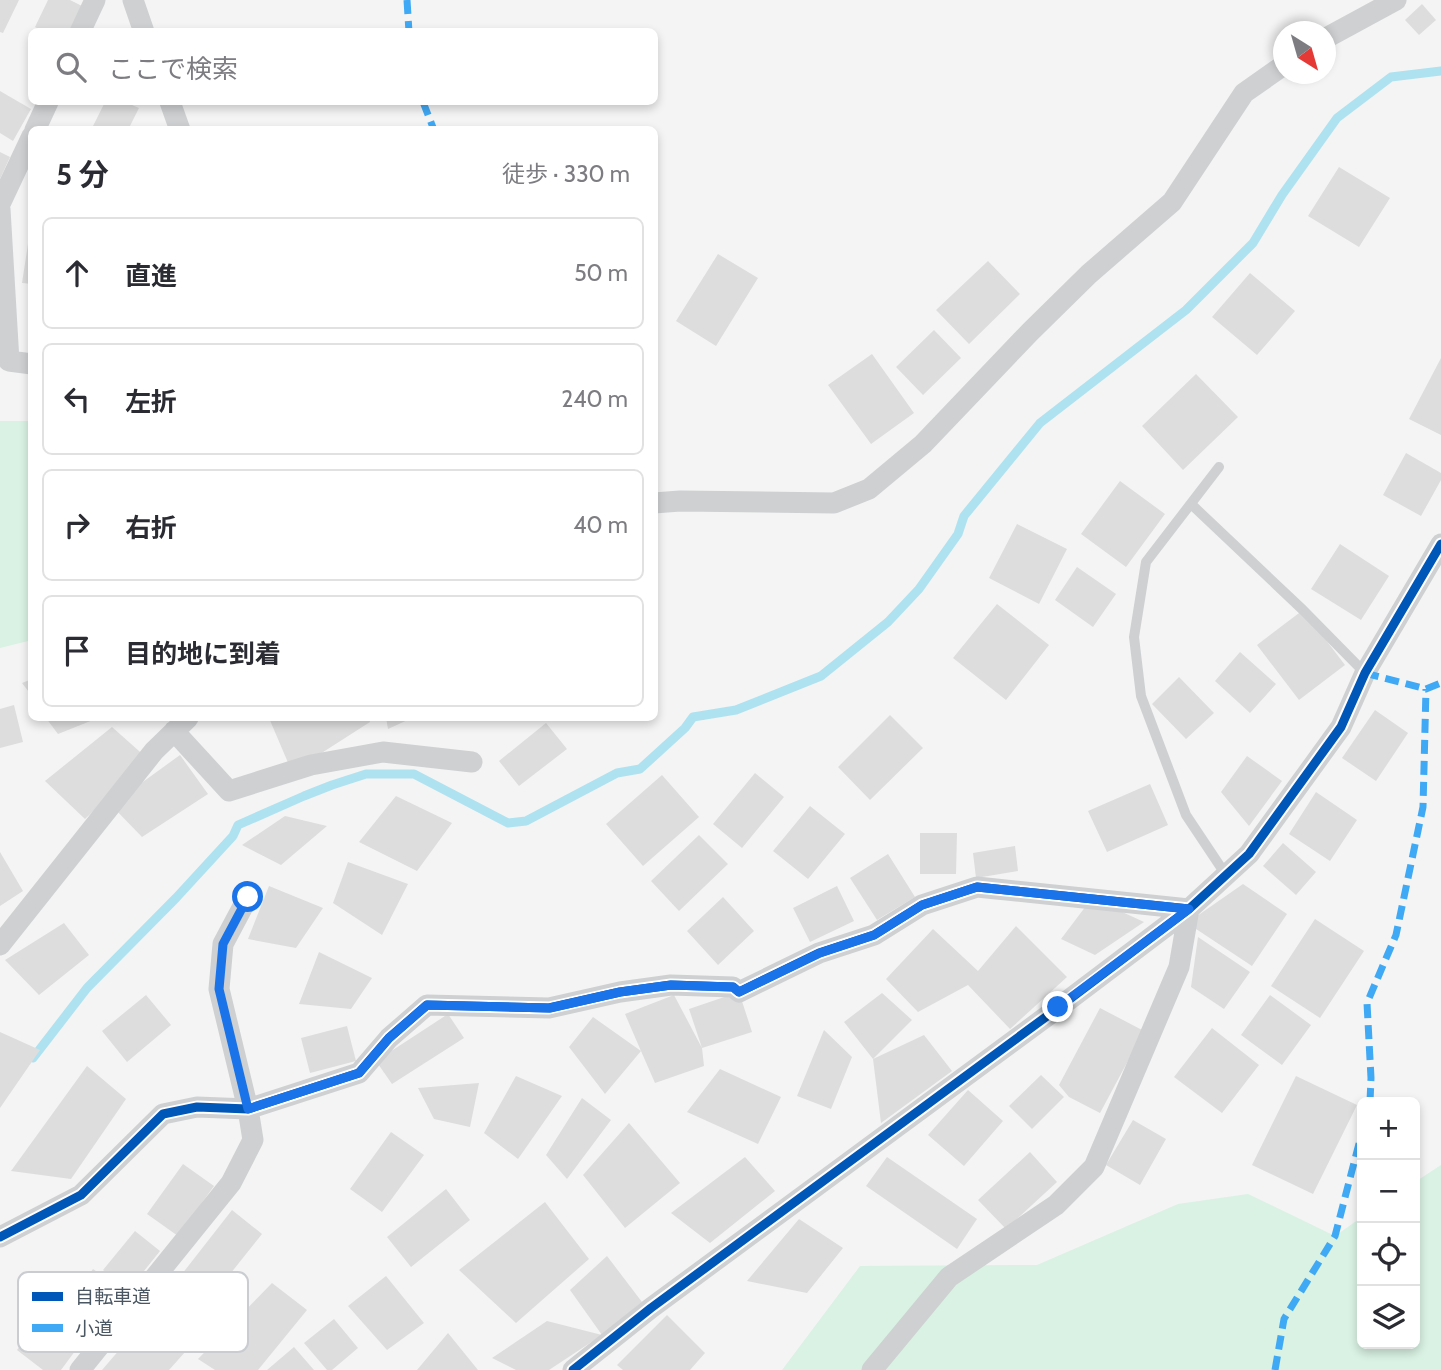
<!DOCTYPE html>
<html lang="ja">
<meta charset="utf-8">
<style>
:root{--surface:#fff;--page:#f2f2f3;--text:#2b2b33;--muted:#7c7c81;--line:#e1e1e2}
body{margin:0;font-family:Cabin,"Noto Sans JP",sans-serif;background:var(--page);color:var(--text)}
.controls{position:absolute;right:21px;bottom:21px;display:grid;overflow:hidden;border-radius:10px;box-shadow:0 4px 10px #0003}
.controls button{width:63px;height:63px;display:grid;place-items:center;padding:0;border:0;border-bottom:2px solid var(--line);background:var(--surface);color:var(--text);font:35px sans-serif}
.compass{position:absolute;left:1273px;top:21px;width:63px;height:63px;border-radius:50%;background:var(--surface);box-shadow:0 4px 10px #0003;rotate:143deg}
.stop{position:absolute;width:21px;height:21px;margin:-16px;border:5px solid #1a73e8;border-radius:50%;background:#fff}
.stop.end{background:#1a73e8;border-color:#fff;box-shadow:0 2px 7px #0008}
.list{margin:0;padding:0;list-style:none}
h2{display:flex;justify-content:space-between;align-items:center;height:91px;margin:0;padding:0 28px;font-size:30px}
h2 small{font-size:23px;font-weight:400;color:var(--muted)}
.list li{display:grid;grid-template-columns:46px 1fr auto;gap:21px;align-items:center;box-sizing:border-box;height:112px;margin:0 14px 14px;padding:0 14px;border:2px solid var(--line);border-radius:10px}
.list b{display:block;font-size:26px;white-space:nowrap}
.list em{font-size:23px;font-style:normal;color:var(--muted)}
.icon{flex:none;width:38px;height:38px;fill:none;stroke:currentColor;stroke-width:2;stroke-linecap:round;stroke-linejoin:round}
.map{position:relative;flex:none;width:1441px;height:1370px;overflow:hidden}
.search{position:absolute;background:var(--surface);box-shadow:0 4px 10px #0003;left:28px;top:28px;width:630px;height:77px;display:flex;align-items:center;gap:18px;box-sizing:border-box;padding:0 24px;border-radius:10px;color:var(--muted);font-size:26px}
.panel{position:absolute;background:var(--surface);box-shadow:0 4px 10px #0003;left:28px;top:126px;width:630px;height:595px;border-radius:10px}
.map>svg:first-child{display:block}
</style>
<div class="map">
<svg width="1441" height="1370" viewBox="0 0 1441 1370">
<rect width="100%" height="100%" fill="#f4f4f4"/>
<path fill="#d9f2e3" d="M0,421H31L32,640L0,648Z
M1441,1165V1370H782L860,1266L1037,1265L1178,1204L1248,1194L1335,1236L1362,1217V1344H1415V1182Z"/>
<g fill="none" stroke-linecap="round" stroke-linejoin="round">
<path stroke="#aee2f0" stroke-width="9" d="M33,1058L87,988L176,898L233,836L238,825L304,796L332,785L366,774H414L508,823L526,821L617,773L640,769L685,728L693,717L736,710L821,676L888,622L919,589L958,534L964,516L1040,423L1186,310L1253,243L1282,195L1337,118L1391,77L1441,71"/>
</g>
<path fill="#ddddde" d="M0,0H19L3,33L0,32Z
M48,0H70L82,6L69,32H43L35,27Z
M1422,4L1436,20L1419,35L1405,20Z
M0,91L31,109L13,141L0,133Z
M105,102H125L139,108L128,130H91Z
M0,152L10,157L0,179Z
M1339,167L1390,198L1359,247L1308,216Z
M30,231L32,232V284L22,283Z
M718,254L758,278L716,346L676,321Z
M988,261L1020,294L969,344L936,310Z
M1250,273L1295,311L1257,355L1212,317Z
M934,330L961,358L923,395L896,367Z
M872,354L914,413L871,444L828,385Z
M1441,358V435L1409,419Z
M1196,374L1238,417L1183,470L1142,426Z
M1406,453L1441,473V480L1421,516L1383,495Z
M1120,481L1165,514L1126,567L1081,534Z
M1017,524L1067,549L1039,604L989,578Z
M1340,544L1389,576L1361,620L1311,589Z
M1077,567L1116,594L1093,627L1055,600Z
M997,604L1049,645L1006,700L953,658Z
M1303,610L1345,665L1299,700L1257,645Z
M1240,652L1276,684L1250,713L1215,681Z
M1179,677L1214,713L1186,739L1152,704Z
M32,679V696L22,683Z
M14,705L23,742L0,748V709Z
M1375,710L1408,733L1376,781L1342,758Z
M890,715L923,748L870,800L838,767Z
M46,718H98L58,734Z
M269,718H369L370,722L292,772Z
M386,718H412L388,729Z
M546,723L567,749L519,786L499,761Z
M112,727L148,759L85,819L45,781Z
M180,755L208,794L142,837L111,805Z
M1247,756L1282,781L1249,826L1221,792Z
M755,773L784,797L742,848L713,824Z
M662,775L699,817L643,866L606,824Z
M1150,784L1168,825L1107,852L1088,811Z
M1316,792L1357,820L1330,861L1289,834Z
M396,796L452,823L417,871L359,842Z
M810,806L845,834L808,879L773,851Z
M285,816L327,826L281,865L242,845Z
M920,833H957L956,874H920Z
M699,835L728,864L679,911L651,881Z
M1283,843L1316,872L1296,895L1263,866Z
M1015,846L1018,871L976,878L973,853Z
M0,852L23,891L0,906Z
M888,854L915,897L877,920L850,878Z
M348,862L408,884L382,935L333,903Z
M1243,884L1287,914L1252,966L1187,923Z
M269,886L323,908L296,948L248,939Z
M837,886L854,921L810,942L793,908Z
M723,897L754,931L718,965L687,931Z
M1092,898L1144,922L1095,955L1061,939Z
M1315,919L1364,951L1320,1018L1271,986Z
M64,923L89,955L39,995L5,960Z
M1016,926L1067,977L1010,1029L968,985L918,1012L886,979L933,929L978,971Z
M1198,937L1250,972L1224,1009L1191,987Z
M319,952L372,978L351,1009L299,1004Z
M739,992L752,1032L702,1048L704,1066L655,1083L641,1051L605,1094L569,1047L593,1017L641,1051L625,1014L674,995L702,1048L689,1009Z
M882,993L912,1020L873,1059L844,1022Z
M146,995L171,1025L127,1062L102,1031Z
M1270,995L1311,1025L1282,1065L1241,1035Z
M1100,1008L1144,1031L1100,1113L1069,1097L1059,1085Z
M448,1014L464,1038L392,1084L376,1061Z
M347,1026L356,1061L310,1073L301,1038Z
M1212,1028L1259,1065L1222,1113L1174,1077Z
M824,1030L852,1057L831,1109L797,1096Z
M0,1032L40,1050L0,1108Z
M924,1035L952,1071L881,1123L873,1059Z
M87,1066L126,1099L71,1179L11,1171Z
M720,1069L781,1097L758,1144L687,1112Z
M1041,1075L1064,1097L1032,1129L1009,1106Z
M516,1076L562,1096L518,1159L484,1133Z
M1296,1076L1357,1105L1313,1194L1252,1165Z
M479,1083L470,1127L434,1119L418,1088Z
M968,1090L1003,1121L964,1166L928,1135Z
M582,1098L611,1120L567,1179L546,1155Z
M1133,1120L1166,1139L1140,1185L1106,1165Z
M629,1123L680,1183L625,1228L583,1175Z
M391,1132L424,1155L382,1212L350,1189Z
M1030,1152L1057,1182L1006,1229L978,1200Z
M745,1157L775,1191L710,1243L671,1213Z
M887,1157L977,1219L957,1249L866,1186Z
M183,1164L214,1186L178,1236L147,1214Z
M446,1189L470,1220L411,1267L387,1237Z
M545,1202L589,1259L516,1323L459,1270Z
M232,1210L262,1234L211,1298L182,1274Z
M799,1219L843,1248L807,1293L747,1281Z
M135,1231L160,1251L128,1291L103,1270Z
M607,1256L642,1302L602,1335L570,1290Z
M93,1269L127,1293L96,1333L64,1309Z
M386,1276L424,1323L387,1350L348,1306Z
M272,1283L307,1310L258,1370H215L198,1359Z
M151,1313L194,1342L169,1370H102Z
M44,1314L81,1343L61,1370H43L17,1350Z
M667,1315L705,1353L690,1370H623L617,1365Z
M334,1319L358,1348L332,1370H327L304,1343Z
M547,1321L602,1335L549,1370H516L492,1358Z
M448,1333L478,1370H417Z
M294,1347L314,1370H267Z"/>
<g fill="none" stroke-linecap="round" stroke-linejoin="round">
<path stroke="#ced0d2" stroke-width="10" d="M1219,467L1146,562L1134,637L1141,696L1186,815L1226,875
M1191,504L1303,610L1365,673"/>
<path stroke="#ced0d2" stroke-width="21" d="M133,0L144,32
M80,32L95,0
M1326,38L1396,0
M170,102L180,130
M35,130L48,102
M0,204L32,136
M0,209L9,361L32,364
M654,503L680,501L834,503L869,489L923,444L1030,332L1089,274L1172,202L1244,93L1284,65
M174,731L229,791L311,765L383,752L472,762
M0,945L154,751L188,718
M0,1237L81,1195L163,1114L197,1107L248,1109L359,1073L389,1038L427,1005L549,1008L620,992L671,985L733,987L739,992L819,953L874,935L922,905L977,887L1189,909
M80,1370L231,1183L253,1140L248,1109L219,989L223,944L248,897
M573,1370L651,1308L1058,1008L1189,909L1249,854L1341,727L1365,673L1441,544
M872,1370L949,1277L1056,1205L1094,1167L1179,967L1189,909"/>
<path stroke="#3fa9f5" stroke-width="7" stroke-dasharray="14 7" stroke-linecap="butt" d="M407,0L409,32
M423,102L434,130
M1365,673L1426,689L1441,683
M1370,1102L1371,1078L1367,1003L1396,935L1423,807L1426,689
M1275,1370L1284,1319L1335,1236L1362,1132"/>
<g stroke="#fff" stroke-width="13">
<path id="cycleway" d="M0,1237L81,1195L163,1114L197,1107L248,1109L359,1073L389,1038L427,1005L549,1008L620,992L671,985L733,987L739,992L819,953L874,935L922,905L977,887L1189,909
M573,1370L651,1308L1058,1008L1189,909L1249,854L1341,727L1365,673L1441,544"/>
</g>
<use href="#cycleway" stroke="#0057b8" stroke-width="9"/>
</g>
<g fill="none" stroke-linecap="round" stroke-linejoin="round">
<path stroke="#1a73e8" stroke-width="9" d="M248,897L223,944L219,989L248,1109L359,1073L389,1038L427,1005L550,1008L620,992L671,985L733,987L739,992L820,953L874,935L922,905L977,887L1189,909L1058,1007"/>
</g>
<rect x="18" y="1272" width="230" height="80" rx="10" fill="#fff" stroke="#c9ccd0" stroke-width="2"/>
<rect x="32" y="1292" width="31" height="9" fill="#0057b8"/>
<rect x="32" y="1324" width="31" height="8" fill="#3fa9f5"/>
<g font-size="19" fill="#4a5661">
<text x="75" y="1303">自転車道</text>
<text x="75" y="1335">小道</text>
</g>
</svg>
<div class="controls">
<button>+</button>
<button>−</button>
<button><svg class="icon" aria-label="locate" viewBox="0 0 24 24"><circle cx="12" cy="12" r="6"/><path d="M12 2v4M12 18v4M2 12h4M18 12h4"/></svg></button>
<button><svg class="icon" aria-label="layers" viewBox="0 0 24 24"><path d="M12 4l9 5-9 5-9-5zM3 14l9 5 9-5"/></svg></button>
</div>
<svg class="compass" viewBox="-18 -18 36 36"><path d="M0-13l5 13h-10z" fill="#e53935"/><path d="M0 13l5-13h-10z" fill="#7c7c81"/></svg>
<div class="stop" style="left:248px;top:897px"></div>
<div class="stop end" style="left:1058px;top:1007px"></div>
<div class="search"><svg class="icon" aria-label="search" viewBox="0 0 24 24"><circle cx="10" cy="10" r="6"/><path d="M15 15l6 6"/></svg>ここで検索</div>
<section class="panel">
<h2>5 分<small>徒歩 · 330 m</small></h2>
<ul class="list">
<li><svg class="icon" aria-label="ahead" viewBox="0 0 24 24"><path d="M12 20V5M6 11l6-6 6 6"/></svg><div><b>直進</b></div><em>50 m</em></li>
<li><svg class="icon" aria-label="left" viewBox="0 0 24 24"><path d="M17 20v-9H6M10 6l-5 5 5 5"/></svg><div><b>左折</b></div><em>240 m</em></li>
<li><svg class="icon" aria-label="right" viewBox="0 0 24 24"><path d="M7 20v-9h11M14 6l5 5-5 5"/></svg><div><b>右折</b></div><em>40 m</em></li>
<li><svg class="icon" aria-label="arrive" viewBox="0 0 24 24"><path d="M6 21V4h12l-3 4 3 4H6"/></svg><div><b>目的地に到着</b></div></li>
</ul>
</section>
</div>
